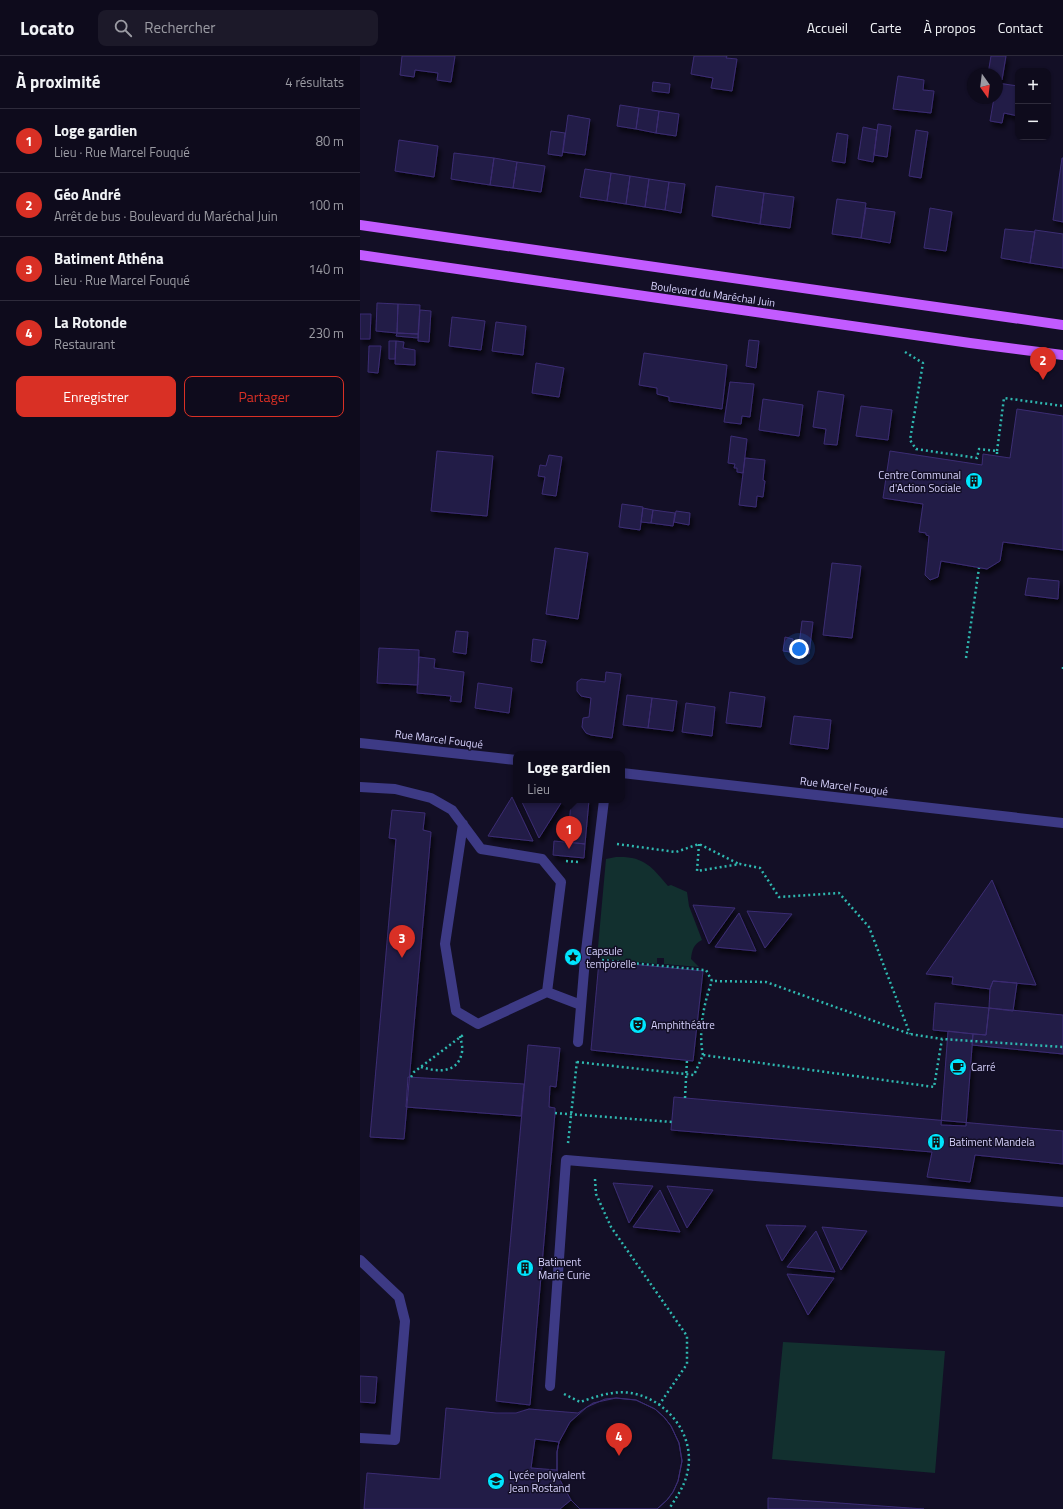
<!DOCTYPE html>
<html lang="fr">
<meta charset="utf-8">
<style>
:root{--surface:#0e0b1c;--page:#1c1929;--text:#f1f3f6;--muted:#9b9ba3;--line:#2e2b3b;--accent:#d93025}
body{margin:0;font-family:"Titillium Web",sans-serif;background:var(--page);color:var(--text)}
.controls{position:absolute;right:12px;top:12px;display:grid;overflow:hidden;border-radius:8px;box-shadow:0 1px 3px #0004}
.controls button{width:36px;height:36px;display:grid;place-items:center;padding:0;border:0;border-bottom:1px solid var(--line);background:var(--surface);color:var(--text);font:20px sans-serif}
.compass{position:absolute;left:607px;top:12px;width:36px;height:36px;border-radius:50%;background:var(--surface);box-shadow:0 1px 3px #0004;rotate:166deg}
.you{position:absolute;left:439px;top:593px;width:14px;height:14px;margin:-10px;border:3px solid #fff;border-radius:50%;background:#1a73e8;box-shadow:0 0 0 6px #1a73e833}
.badge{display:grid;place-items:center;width:26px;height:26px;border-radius:50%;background:var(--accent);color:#fff;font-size:13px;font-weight:700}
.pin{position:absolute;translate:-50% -33px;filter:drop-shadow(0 1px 2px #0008)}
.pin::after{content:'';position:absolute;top:21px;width:14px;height:12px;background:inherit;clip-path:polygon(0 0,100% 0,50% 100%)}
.popup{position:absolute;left:153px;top:695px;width:112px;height:52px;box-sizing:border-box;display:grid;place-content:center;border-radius:8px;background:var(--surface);filter:drop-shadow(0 1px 3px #0005);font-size:13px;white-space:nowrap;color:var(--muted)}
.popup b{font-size:15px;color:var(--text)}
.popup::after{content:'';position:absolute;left:50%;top:100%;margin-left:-8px;border:8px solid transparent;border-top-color:var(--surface)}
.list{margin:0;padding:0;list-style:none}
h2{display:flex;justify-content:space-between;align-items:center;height:52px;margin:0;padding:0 16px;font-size:17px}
h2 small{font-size:13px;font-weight:400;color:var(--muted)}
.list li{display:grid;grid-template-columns:26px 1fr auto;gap:12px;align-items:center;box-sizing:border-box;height:64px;padding:0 16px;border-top:1px solid var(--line)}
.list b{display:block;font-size:15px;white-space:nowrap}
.list p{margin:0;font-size:13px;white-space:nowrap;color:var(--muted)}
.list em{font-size:13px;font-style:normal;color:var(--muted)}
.actions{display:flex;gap:8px;padding:12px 16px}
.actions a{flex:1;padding:9px 0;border:1px solid var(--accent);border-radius:8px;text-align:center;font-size:14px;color:var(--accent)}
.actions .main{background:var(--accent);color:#fff}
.icon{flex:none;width:22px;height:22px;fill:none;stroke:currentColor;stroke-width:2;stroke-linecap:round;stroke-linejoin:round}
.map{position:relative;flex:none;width:703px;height:1453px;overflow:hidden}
header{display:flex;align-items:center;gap:24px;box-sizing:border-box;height:56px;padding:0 20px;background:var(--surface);border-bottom:1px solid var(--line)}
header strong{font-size:19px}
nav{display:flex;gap:22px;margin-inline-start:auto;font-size:14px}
.search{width:280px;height:36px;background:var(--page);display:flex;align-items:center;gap:10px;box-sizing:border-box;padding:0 14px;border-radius:8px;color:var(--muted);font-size:15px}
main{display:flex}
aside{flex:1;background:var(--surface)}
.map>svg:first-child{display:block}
</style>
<header>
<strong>Locato</strong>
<div class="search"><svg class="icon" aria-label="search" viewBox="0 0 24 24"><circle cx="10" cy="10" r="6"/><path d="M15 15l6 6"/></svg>Rechercher</div>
<nav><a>Accueil</a><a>Carte</a><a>À propos</a><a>Contact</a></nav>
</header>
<main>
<aside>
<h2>À proximité<small>4 résultats</small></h2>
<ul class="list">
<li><span class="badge">1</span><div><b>Loge gardien</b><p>Lieu · Rue Marcel Fouqué</p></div><em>80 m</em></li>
<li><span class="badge">2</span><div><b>Géo André</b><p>Arrêt de bus · Boulevard du Maréchal Juin</p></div><em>100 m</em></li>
<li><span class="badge">3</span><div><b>Batiment Athéna</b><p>Lieu · Rue Marcel Fouqué</p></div><em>140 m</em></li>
<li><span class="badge">4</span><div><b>La Rotonde</b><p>Restaurant</p></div><em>230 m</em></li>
</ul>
<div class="actions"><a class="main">Enregistrer</a><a>Partager</a></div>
</aside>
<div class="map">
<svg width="703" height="1453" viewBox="0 0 703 1453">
<defs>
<filter id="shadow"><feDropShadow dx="2.5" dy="4.5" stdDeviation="2" flood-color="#0009"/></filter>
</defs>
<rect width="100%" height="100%" fill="#130f26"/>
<path fill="#12302f" d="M256,801C284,800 291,810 308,830L311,829L327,836L329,850L342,884C334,888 332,893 331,903L339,911L304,908V902H297V908L237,902L246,803Z
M423,1286L585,1295L575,1417L412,1403Z"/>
<path fill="#241b47" stroke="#3b2d73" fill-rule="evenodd" filter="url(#shadow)" d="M42,0H95L91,26L77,24L78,17L55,14L54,21L40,19Z
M334,0H367L366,2L377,3L372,35L351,32L353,22L331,18Z
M631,0H646L642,24H637V18H628Z
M538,20L564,24L563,34L574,35L571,57L533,53Z
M293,26L310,28L309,37L292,35Z
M637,27L658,30V60L644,57L642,67L630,65L634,42H637Z
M260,49L279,52L276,73L257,70Z
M279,52L299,55L296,77L276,73Z
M299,55L319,58L316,80L296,77Z
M208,59L230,63L225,99L203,96Z
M518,68L531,70L527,101L514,99Z
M503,71L517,74L513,106L498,103Z
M556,74L568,76L561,122L549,120Z
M191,75L205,77L202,100L188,98Z
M477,77L488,79L485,107L472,105Z
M39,84L78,90L74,121L35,115Z
M94,97L134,102L130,129L91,123Z
M134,102L157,106L153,132L130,129Z
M702,102H703V166L693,164Z
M157,106L185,110L181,136L153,132Z
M225,113L251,117L247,145L220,141Z
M251,117L270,120L266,148L247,145Z
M270,120L289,123L285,151L266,148Z
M289,123L309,126L305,154L285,151Z
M309,126L325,128L321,157L305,154Z
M356,130L404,137L400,168L352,160Z
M404,137L434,141L430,172L400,168Z
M477,143L506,147L501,182L472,178Z
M506,152L535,156L530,187L501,182Z
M570,152L592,156L586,195L564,192Z
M645,173L675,176L670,207L641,202Z
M675,174L703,178V212L670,207Z
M17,247L38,248L37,277L16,275Z
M38,248L60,249L58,278L37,277Z
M60,254L71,255L69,286L58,285Z
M0,258H11L10,283H0Z
M92,261L125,265L121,294L89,290Z
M136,266L166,270L163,299L132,295Z
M37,277L58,278V282L36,280Z
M389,284L399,285L396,312L386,310Z
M29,285H36L35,303H29Z
M36,285L44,286L43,292L55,294V309L35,308Z
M9,290H21L18,317L8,316Z
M284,297L367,309L362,353L309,345V341L297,338V332L279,329Z
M176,307L204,312L199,341L172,337Z
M370,326L394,328L390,361L382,360L381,368L364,366Z
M458,335L484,339L477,389L464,388L466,373L453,371Z
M403,343L443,349L439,380L399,374Z
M501,350L532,354L528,384L496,380Z
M657,353L703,360V494L643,486L640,505L627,513L581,505L578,521L570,524L565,519L569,480L566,479V477L559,476L563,448L523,442L530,395L622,409L623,398L650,402Z
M371,380L387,383L383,417L377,416V412H374L375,408L368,407Z
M77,395L133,400L127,460L71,455Z
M189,399L202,401L196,440L182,438L185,421L178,420L180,409L186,410Z
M385,402L405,404L403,424L405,425L403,441L397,440L396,451L379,449Z
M262,448L283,451L280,474L259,471Z
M283,452L293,454L291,467L281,466Z
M293,454L315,457L313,470L291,467Z
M316,455L330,457L329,469L314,466Z
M195,492L228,497L218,563L186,558Z
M472,507L501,510L492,582L463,579Z
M668,522L699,525L698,543L665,539Z
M442,565L453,566L449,598L438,597Z
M96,575L108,576L106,598L93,596Z
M425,581L433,583L431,596L423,595Z
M173,583L186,585L182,607L171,605Z
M19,592L59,594L58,629L17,627Z
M59,601L75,603L74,612L104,616L101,646L90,645L91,640L57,637Z
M246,616L261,618L252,682L231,679L226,677L222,671L223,662L229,661L231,642L221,640L217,635V626L221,623L245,626Z
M118,627L152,632L149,657L115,652Z
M370,636L405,641L401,671L366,667Z
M267,639L292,642L288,672L263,669Z
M292,642L317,645L313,675L288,672Z
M326,647L355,651L352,680L322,676Z
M434,660L471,664L468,693L430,688Z
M152,741L173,785L128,780Z
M161,744H203L179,782Z
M211,744H229L225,788L208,786Z
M32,754L65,757L63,774L71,776L44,1083L10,1081L36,783L29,782Z
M194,785L225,788L224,802L193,799Z
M632,824L676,929L633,925L630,933L592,928L593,921L566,918Z
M333,849L375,852L349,888Z
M387,855L432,858L405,892Z
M379,857L396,895L355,891Z
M239,905L343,915L333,1005L231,994Z
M633,925L657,927L653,955L629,952L630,933Z
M575,947L629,952L626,979L573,974Z
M629,952L703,959V998L612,989L613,978L626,979Z
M588,975L613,978L606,1070L581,1069Z
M168,989L200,992L196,1031L190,1030L189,1051L195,1052V1057L170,1349L136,1345Z
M48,1021L164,1028L161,1060L46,1051Z
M314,1041L703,1075V1108L615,1099L610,1126L567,1121L572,1096L311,1074Z
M253,1127L293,1130L269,1167Z
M307,1130L353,1134L327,1172Z
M300,1134L320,1176L273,1171Z
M406,1169L446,1170L422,1205Z
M462,1171L507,1175L481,1214Z
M456,1175L475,1216L427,1211Z
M427,1218L474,1222L448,1259Z
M0,1320L17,1321L15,1347L0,1346Z
M256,1342L276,1344L295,1353L304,1361L311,1370L319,1387L322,1405L318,1425L313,1436L307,1444L297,1453H220L211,1444L200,1453H4L7,1417L80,1423L86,1352L136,1357H156L169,1353L218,1357L233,1347ZM175,1383L199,1386L197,1396V1414L171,1412Z
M256,1342L276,1344L295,1353L304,1361L311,1370L319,1387L322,1405L318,1425L313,1436L307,1444L297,1453H220L211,1444L200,1424L197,1414V1396L199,1386L210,1366L227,1351L245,1343Z
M408,1442L564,1453H408Z"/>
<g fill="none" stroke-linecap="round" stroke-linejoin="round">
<path stroke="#2fb8b0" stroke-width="2.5" stroke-dasharray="2 3" stroke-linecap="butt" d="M545,296L563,307L550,384L556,393L617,402L619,393L637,395V400
M637,395L644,342L703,350
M606,602L619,512
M703,613V610
M257,788L316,796L339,788L379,808
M339,788L337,815L380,808L400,812L419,841L479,837L509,871L550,978
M206,805L219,806
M242,904L343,914H346L352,925L406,926L550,978L582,983L703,991
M343,999C338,976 344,946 352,925
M217,1006L334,1019L343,999L574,1031L582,983
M61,1011C78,1016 98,1018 102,996C103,991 101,985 100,980
M51,1021L54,1016L103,979
M195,1057L312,1066
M208,1087L217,1005
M235,1123L236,1138L251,1171L327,1280V1308L299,1349
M204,1338L220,1346C235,1341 253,1334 271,1337C307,1343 337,1380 327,1418C324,1431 316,1442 309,1453"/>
<path stroke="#3d3a85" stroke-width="10" d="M0,687L156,704
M262,717L703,767
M0,731L35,733L71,742L92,754L121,793L182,803L201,826L187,936L221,949
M103,768L85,888L96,955L118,968L187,936
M218,986L225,903L244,744
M0,1204L39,1241L45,1265L35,1384L0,1382
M190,1330L206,1104L703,1146"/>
<path stroke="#c25bff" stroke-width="10" d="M0,169L703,269
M0,199L610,287L703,299"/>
<path stroke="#2fb8b0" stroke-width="2.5" stroke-dasharray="2 3" stroke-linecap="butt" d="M325,1042L327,1004"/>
</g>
<defs>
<g id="building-disc" transform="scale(0.9)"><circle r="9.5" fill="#00e5ff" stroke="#130f26"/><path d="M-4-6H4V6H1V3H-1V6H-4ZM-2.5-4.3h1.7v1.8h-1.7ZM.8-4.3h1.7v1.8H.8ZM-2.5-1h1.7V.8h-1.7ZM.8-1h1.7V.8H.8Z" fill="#111"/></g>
<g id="sight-disc" transform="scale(0.9)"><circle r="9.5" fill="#00e5ff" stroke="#130f26"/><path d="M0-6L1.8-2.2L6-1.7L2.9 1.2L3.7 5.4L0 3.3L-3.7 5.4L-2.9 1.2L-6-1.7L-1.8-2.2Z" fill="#111"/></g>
<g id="theatre-disc" transform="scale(0.9)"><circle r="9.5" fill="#00e5ff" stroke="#130f26"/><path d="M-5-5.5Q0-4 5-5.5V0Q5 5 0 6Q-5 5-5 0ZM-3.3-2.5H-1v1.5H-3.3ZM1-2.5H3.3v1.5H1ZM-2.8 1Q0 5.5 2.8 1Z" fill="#111"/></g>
<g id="cafe-disc" transform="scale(0.9)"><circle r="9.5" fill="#00e5ff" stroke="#130f26"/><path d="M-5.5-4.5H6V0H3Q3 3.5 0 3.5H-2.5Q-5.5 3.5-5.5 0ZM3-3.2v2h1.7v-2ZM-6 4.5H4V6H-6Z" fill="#111"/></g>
<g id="school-disc" transform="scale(0.9)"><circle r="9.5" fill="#00e5ff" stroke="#130f26"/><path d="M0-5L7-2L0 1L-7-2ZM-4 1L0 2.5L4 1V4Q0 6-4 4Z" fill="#111"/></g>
</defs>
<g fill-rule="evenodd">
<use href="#building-disc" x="614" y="425"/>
<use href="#sight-disc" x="213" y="901"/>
<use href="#theatre-disc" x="278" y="969"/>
<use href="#cafe-disc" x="598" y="1011"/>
<use href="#building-disc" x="576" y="1086"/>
<use href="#building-disc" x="165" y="1212"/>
<use href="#school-disc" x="136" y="1425"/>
</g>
<g text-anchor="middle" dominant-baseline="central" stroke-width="3" stroke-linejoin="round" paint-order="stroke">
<g font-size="11" fill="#d9d4ff" stroke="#130f26">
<text transform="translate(353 238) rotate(8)">Boulevard du Maréchal Juin</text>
<text transform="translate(79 683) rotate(7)">Rue Marcel Fouqué</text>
<text transform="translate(484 730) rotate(7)">Rue Marcel Fouqué</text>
</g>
<g font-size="11" fill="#d9d4ff" stroke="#130f26" text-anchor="start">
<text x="601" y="419" text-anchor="end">Centre Communal<tspan x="601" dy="13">d'Action Sociale</tspan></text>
<text x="226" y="895">Capsule<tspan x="226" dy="13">temporelle</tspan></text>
<text x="291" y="969">Amphithéâtre</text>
<text x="611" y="1011">Carré</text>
<text x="589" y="1086">Batiment Mandela</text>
<text x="178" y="1206">Batiment<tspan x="178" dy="13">Marie Curie</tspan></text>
<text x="149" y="1419">Lycée polyvalent<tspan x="149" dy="13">Jean Rostand</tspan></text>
</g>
</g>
</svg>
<div class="controls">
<button>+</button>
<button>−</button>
</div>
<svg class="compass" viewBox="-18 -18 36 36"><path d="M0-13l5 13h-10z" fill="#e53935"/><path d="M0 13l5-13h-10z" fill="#9b9ba3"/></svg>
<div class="you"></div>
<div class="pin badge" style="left:209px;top:793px">1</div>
<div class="popup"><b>Loge gardien</b>Lieu</div>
<div class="pin badge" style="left:683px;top:324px">2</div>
<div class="pin badge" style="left:42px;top:902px">3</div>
<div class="pin badge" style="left:259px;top:1400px">4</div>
</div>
</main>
